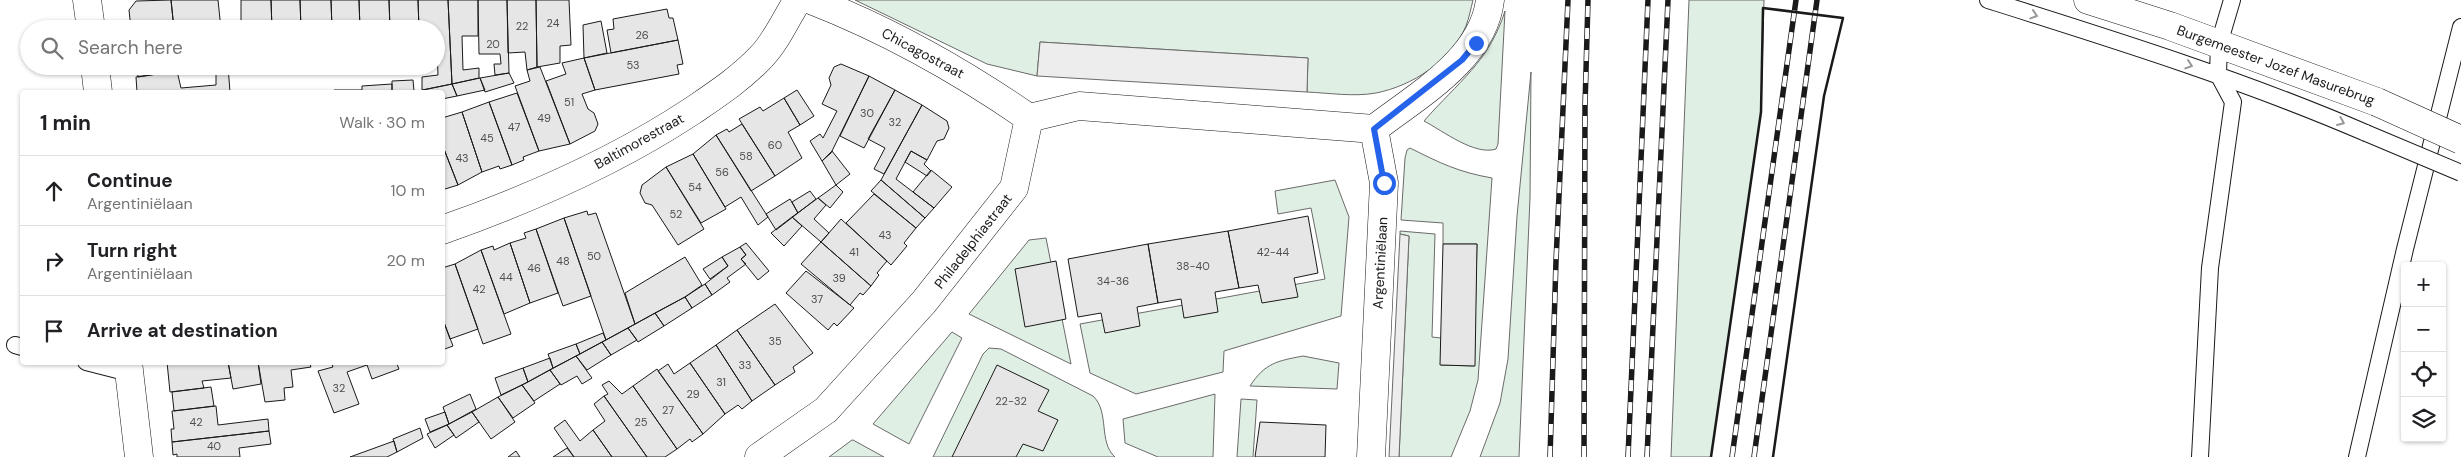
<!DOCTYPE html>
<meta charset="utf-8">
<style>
:root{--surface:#fff;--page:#f2f2f2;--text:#202124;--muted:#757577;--line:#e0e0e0}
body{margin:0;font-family:"DM Sans",sans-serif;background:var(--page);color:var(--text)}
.controls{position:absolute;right:15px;bottom:15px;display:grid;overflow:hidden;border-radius:5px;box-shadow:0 1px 4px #0004}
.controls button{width:45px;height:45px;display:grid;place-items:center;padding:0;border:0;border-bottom:1px solid var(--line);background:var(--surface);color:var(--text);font:25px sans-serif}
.stop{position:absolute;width:15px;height:15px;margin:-11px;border:4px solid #2563eb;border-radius:50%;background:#fff}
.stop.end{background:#2563eb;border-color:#fff;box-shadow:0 1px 5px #0008}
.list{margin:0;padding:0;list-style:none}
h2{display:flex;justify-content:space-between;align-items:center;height:65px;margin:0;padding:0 20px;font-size:21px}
h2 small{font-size:16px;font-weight:400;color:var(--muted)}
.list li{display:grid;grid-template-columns:32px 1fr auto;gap:15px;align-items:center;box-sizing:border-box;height:70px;padding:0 20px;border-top:1px solid var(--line)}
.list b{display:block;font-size:19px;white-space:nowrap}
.list p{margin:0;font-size:16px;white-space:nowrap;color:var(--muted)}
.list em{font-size:16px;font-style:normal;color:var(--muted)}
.icon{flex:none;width:28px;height:28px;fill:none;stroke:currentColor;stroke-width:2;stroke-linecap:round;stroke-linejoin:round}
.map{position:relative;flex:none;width:2461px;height:457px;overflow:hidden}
.search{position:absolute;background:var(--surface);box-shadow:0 1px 4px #0004;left:20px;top:20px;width:425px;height:55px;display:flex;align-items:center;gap:12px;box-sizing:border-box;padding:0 18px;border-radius:28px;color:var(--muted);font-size:19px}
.panel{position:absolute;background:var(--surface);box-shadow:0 1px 4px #0004;left:20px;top:90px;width:425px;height:275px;border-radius:5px}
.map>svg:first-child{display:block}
</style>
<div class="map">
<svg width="2461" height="457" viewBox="0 0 2461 457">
<rect width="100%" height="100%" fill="#fff"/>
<path fill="#e0efe3" stroke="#6a6a6a" d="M855,0H1473C1471,8 1469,18 1466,26C1451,61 1412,86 1376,93C1354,97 1329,93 1307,92L1308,58L1040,42L1037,76L987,64Z
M1689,0H1764L1761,112L1711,457H1671Z
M1505,11L1498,144L1496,149C1475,156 1443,131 1424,121C1458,82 1489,62 1505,11Z
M1531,72L1530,198L1519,457H1480L1500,403L1508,359L1517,216Z
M1410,148C1440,163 1458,172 1492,178L1478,380L1470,411L1451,457H1399L1409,236L1400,234V231L1435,234L1432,337L1441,338V365L1474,366L1477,244H1443V223L1401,220L1405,158L1407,150Z
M1335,180L1349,217L1341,316L1224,351L1223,372L1136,394L1090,373L1080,324L1325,279L1311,208L1278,214L1275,191Z
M1046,238L1071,364L969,314L1029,240Z
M952,332L962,338L909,444L873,424Z
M989,348L1001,349L1093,396C1110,412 1098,442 1115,457H933L983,354Z
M1303,356L1339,363L1337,389L1250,386C1265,363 1277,361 1303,356Z
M1215,394L1213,457H1158L1125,443L1123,419Z
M1241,399L1257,400L1253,457H1237Z
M852,440H853L884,457H829Z"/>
<path fill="#ededed" stroke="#6a6a6a" d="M1040,42L1308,58L1307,92L1037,76Z
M1400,234L1409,236L1399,457H1389Z"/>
<path fill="#e6e6e6" stroke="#1a1a1a" d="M171,0H218L221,29H174Z
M171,0L174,29H131L129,10L136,1Z
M241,0H271L272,29H234L241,28Z
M271,0H300L301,29H272Z
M300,0H331L332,29H301Z
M331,0H359L360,29H332Z
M359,0H389L390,29H360Z
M389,0H418L419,29H390Z
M418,0H448L452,84L422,90V77L438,75L436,29H419Z
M448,0H478V36H462L463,70L479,68V78L452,84Z
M478,0H507L509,73L495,75L494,64H501L500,54H479Z
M507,0H536L537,67L527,70L525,52L508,53Z
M536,0H569L571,45L560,46V63L537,67Z
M667,9L669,18H673L678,40L611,53L607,30L614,29L613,19Z
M601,21L607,53L584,58L583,25Z
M678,40L683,64L677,65L679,74L595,90L584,58Z
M584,58L595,90L582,94L588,109L594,113L598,124L595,131L570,144L546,81L566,74L562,63Z
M841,64L869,76L831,153L822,161L810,141L820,134L823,138L837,111L822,104L831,85L829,78L834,67Z
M137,66H177V71L138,77Z
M177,66H206L177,71Z
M216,66H228L230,92H137L136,77L177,71L181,88L216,85Z
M228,66H243V71L228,72Z
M540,67L570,144L539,151L515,86L530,81L527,70Z
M509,73L514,83L485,92L480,78Z
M869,76L895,90L864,148L840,136Z
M480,78L485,90L457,96L452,84Z
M413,80L414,91L392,92V81Z
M392,84V92H362V86Z
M452,84L457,96L442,99V92H424L423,90Z
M334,90H362V92H334Z
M797,90L814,116L800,125L784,98Z
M895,90L922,105L884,174L874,169L885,148L868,139Z
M517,93L539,151L523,157L524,160L512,165L489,102Z
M784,98L800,125L788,132L802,158L775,176L739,119L760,107L763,111Z
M489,102L512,165L500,169L499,166L482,172L462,112Z
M922,105L947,121L949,128L944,139L937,141L927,160L911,151L896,179L934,208L925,218L881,180Z
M462,112L482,172L458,185L442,144V118Z
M742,124L775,176L751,191L716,135L727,129L729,132Z
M716,135L768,217L758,225L741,197L725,207L693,154Z
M442,144L458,185L445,189L442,186Z
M832,151L850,174L836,185L822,161Z
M911,151L927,160L924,164L931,171L927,176L905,162Z
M693,154L726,209L701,223L666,167Z
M666,167L704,229L678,245L652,205L645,203L640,193L642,185Z
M931,170L952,187L934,208L913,192Z
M881,180L925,218L916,228L871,191Z
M836,185L843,192L830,208L818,198Z
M810,191L816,199L798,213L792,202Z
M874,194L916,228L904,243L907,246L891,265L846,223Z
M818,198L826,205L814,219L829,233L821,242L792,217Z
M790,199L798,213L776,230L766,214Z
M587,211L588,215L596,213L635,324L606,340L564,218Z
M1308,216L1318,273L1294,278L1298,297L1262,303L1258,285L1239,288L1228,231Z
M792,217L802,226L784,246L771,233Z
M564,218L591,296L563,306L536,229Z
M841,219L887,261L877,273L879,275L871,286L821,242Z
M536,229L558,293L530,303L510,243L526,238L524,233Z
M1228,231L1239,288L1215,292L1218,312L1184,318L1181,299L1158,303L1148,244Z
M821,242L871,286L863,295L860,293L850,305L801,264Z
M510,243L530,303L504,314L481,250L493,246L494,250Z
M746,243L769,271L758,280L741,259L746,255L740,247Z
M1148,244L1158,303L1137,307L1140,326L1105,333L1101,313L1078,317L1068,259Z
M1443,244H1477L1475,366L1440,365Z
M740,247L746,255L741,259L746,264L727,278L730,282L712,295L705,284L728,266L722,257Z
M481,250L511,334L483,344L455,264Z
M685,257L702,285L685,297L635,324L625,293Z
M722,257L728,266L710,279L703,269Z
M1056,261L1066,319L1025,327L1015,269Z
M455,264L478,329L450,339L442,317V268Z
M806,271L854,308L837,326L834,323L828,330L786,293Z
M705,284L712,295L692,308L685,297Z
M685,297L692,308L664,326L655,313Z
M775,304L813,353L793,367L795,372L775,385L737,330Z
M655,313L664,326L638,342L628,328Z
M442,317L453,346L442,350Z
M628,328L637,340L611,355L602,342Z
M737,330L775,385L752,401L716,345Z
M603,333L606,340L580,354L576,344Z
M602,342L611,355L587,370L576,356Z
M576,344L580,354L553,368L548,354Z
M716,345L752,401L742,409L738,405L725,414L690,363Z
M576,356L592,378L582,384L577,376L561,385L550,370Z
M550,358L553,368L528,382L523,368Z
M167,362H228L231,378L202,381L204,388L170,392Z
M228,362H258L261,384L233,389Z
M258,362H309L311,367L291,370L293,387L284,388L285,400L265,402Z
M331,362H366L367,365L347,372L359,404L334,413L318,371L333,367Z
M366,362H396L399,369L372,379Z
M690,363L725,414L703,434L658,371L668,364L674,374Z
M997,365L1049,390L1038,411L1058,420L1043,451L1023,444L1016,457H952Z
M523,368L528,382L501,395L495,378Z
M657,369L703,434L692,442L690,439L677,449L633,386Z
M550,370L560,384L534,401L522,385Z
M609,381L622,394L633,386L677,449L665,457H647L604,396L608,394L602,385Z
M522,385L535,403L513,418L498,397Z
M211,387L214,406L174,411L172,392Z
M470,394L476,409L449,424L443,407Z
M604,396L647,457H612L593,430L605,421L594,404Z
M498,397L515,422L491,439L472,412Z
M216,406L218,425L268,419L269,431L172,442L171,429H174L172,411Z
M445,412L449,424L430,432L425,419Z
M472,412L479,422L456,438L447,425Z
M565,420L580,441L593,430L612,457H574L554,428Z
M1260,422L1326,425L1325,457H1255Z
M447,425L454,435L435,448L427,434Z
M420,428L423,438L397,452L393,439Z
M269,431L271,444L239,448L240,457H177V454L173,455L172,442Z
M394,441L397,452L387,457H350Z
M567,448L574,457H553Z
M516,451L520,457H508Z"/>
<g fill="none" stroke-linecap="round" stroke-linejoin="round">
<g stroke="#1a1a1a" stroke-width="18">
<path id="lane" d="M1988,0C2115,40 2243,80 2366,133
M15,345L22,347
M86,362L129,373
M2200,457L2210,268L2233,102L2218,74L2219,44L2232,0
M2357,457L2405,249L2461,27"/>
</g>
<g stroke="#1a1a1a" stroke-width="29">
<path id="street" d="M87,0L91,29
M811,0C888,30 961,71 1029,118
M95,66L98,92
M1029,118L1079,106L1374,129
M1374,129C1418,95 1483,59 1490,0
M442,230C530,199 615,162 692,111C717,94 740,79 761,57C776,42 786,18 798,0
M128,362L139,457
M759,457L826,410L924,302L1014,188L1029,118
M1371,457L1384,183L1374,129"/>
</g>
<g stroke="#1a1a1a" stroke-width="29">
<path id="secondary" d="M2088,0L2170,26L2377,102"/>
</g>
<use href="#lane" stroke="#fff" stroke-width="16"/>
<use href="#street" stroke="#fff" stroke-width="28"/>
<use href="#secondary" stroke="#fff" stroke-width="28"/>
<g stroke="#1a1a1a" stroke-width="5.5">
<path id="rail" d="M1550,457L1556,261L1568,0
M1584,457L1585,106L1588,0
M1628,457L1648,0
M1647,457L1668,0
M1732,457L1796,0
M1754,457L1817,0"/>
</g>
<use href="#rail" stroke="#fff" stroke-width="4" stroke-dasharray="11" stroke-linecap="butt"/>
<g stroke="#1a1a1a" stroke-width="18" stroke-linecap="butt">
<path id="lane-bridge" d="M2366,133L2461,173"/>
</g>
<g stroke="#1a1a1a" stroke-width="29" stroke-linecap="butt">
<path id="secondary-bridge" d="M2377,102L2461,140"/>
</g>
<use href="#lane-bridge" stroke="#fff" stroke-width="16"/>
<use href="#secondary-bridge" stroke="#fff" stroke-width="28"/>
<path stroke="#1a1a1a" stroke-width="2.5" d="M1711,457L1761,112L1763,8L1843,18L1824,96L1773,457"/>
</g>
<defs><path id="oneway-chevron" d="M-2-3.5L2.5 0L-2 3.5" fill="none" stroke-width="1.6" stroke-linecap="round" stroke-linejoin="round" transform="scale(1.25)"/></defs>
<g stroke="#989898">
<use href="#oneway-chevron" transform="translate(2034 15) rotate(18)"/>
<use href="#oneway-chevron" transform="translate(2189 65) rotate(18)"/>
<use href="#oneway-chevron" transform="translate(2341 122) rotate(23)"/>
</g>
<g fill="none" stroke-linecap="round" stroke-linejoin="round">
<path stroke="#2563eb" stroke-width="6" d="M1384,183L1374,129L1462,60L1476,43"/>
</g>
<g text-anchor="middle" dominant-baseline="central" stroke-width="4" stroke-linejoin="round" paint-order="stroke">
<g font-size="11" fill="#4d4d4d">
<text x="553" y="23">24</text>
<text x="522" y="26">22</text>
<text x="642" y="35">26</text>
<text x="493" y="44">20</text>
<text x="633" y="65">53</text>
<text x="569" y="102">51</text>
<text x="867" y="113">30</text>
<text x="544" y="118">49</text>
<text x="895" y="122">32</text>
<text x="514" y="127">47</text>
<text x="487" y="138">45</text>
<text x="775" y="145">60</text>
<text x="746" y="156">58</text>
<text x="462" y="158">43</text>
<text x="722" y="172">56</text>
<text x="695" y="187">54</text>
<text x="676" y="214">52</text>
<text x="885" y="235">43</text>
<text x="854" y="252">41</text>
<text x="1273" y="252">42-44</text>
<text x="594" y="256">50</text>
<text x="563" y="261">48</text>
<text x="1193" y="266">38-40</text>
<text x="534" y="268">46</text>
<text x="506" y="277">44</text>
<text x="839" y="278">39</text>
<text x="1113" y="281">34-36</text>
<text x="479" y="289">42</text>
<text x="817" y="299">37</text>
<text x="775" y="341">35</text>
<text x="745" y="365">33</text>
<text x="721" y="382">31</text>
<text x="339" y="388">32</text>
<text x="693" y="394">29</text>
<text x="1011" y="401">22-32</text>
<text x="668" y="410">27</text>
<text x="196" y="422">42</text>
<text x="641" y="422">25</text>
<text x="214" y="446">40</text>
</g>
<g font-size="14" fill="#1a1a1a" stroke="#fff">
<text transform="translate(923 53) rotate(28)">Chicagostraat</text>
<text transform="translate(2276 65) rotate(20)">Burgemeester Jozef Masurebrug</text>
<text transform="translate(639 141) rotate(-29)">Baltimorestraat</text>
<text transform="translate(973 241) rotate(-52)">Philadelphiastraat</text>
<text transform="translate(1380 263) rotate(-87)">Argentiniëlaan</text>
</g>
</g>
</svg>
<div class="controls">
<button>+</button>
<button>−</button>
<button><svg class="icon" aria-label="locate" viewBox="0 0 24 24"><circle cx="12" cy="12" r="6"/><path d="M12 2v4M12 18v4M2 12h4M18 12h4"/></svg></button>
<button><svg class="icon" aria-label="layers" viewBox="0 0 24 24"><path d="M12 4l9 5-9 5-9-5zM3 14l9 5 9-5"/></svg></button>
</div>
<div class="stop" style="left:1384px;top:183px"></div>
<div class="stop end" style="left:1476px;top:43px"></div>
<div class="search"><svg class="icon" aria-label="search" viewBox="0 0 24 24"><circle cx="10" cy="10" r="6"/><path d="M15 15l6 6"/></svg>Search here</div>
<section class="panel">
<h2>1 min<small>Walk · 30 m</small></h2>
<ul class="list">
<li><svg class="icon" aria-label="ahead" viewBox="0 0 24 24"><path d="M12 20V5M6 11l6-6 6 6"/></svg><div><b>Continue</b><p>Argentiniëlaan</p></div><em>10 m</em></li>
<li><svg class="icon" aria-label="right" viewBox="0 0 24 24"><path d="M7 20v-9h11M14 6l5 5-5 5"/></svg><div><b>Turn right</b><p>Argentiniëlaan</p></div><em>20 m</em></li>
<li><svg class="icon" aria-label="arrive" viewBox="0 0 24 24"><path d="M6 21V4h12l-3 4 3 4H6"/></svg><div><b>Arrive at destination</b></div></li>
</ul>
</section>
</div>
